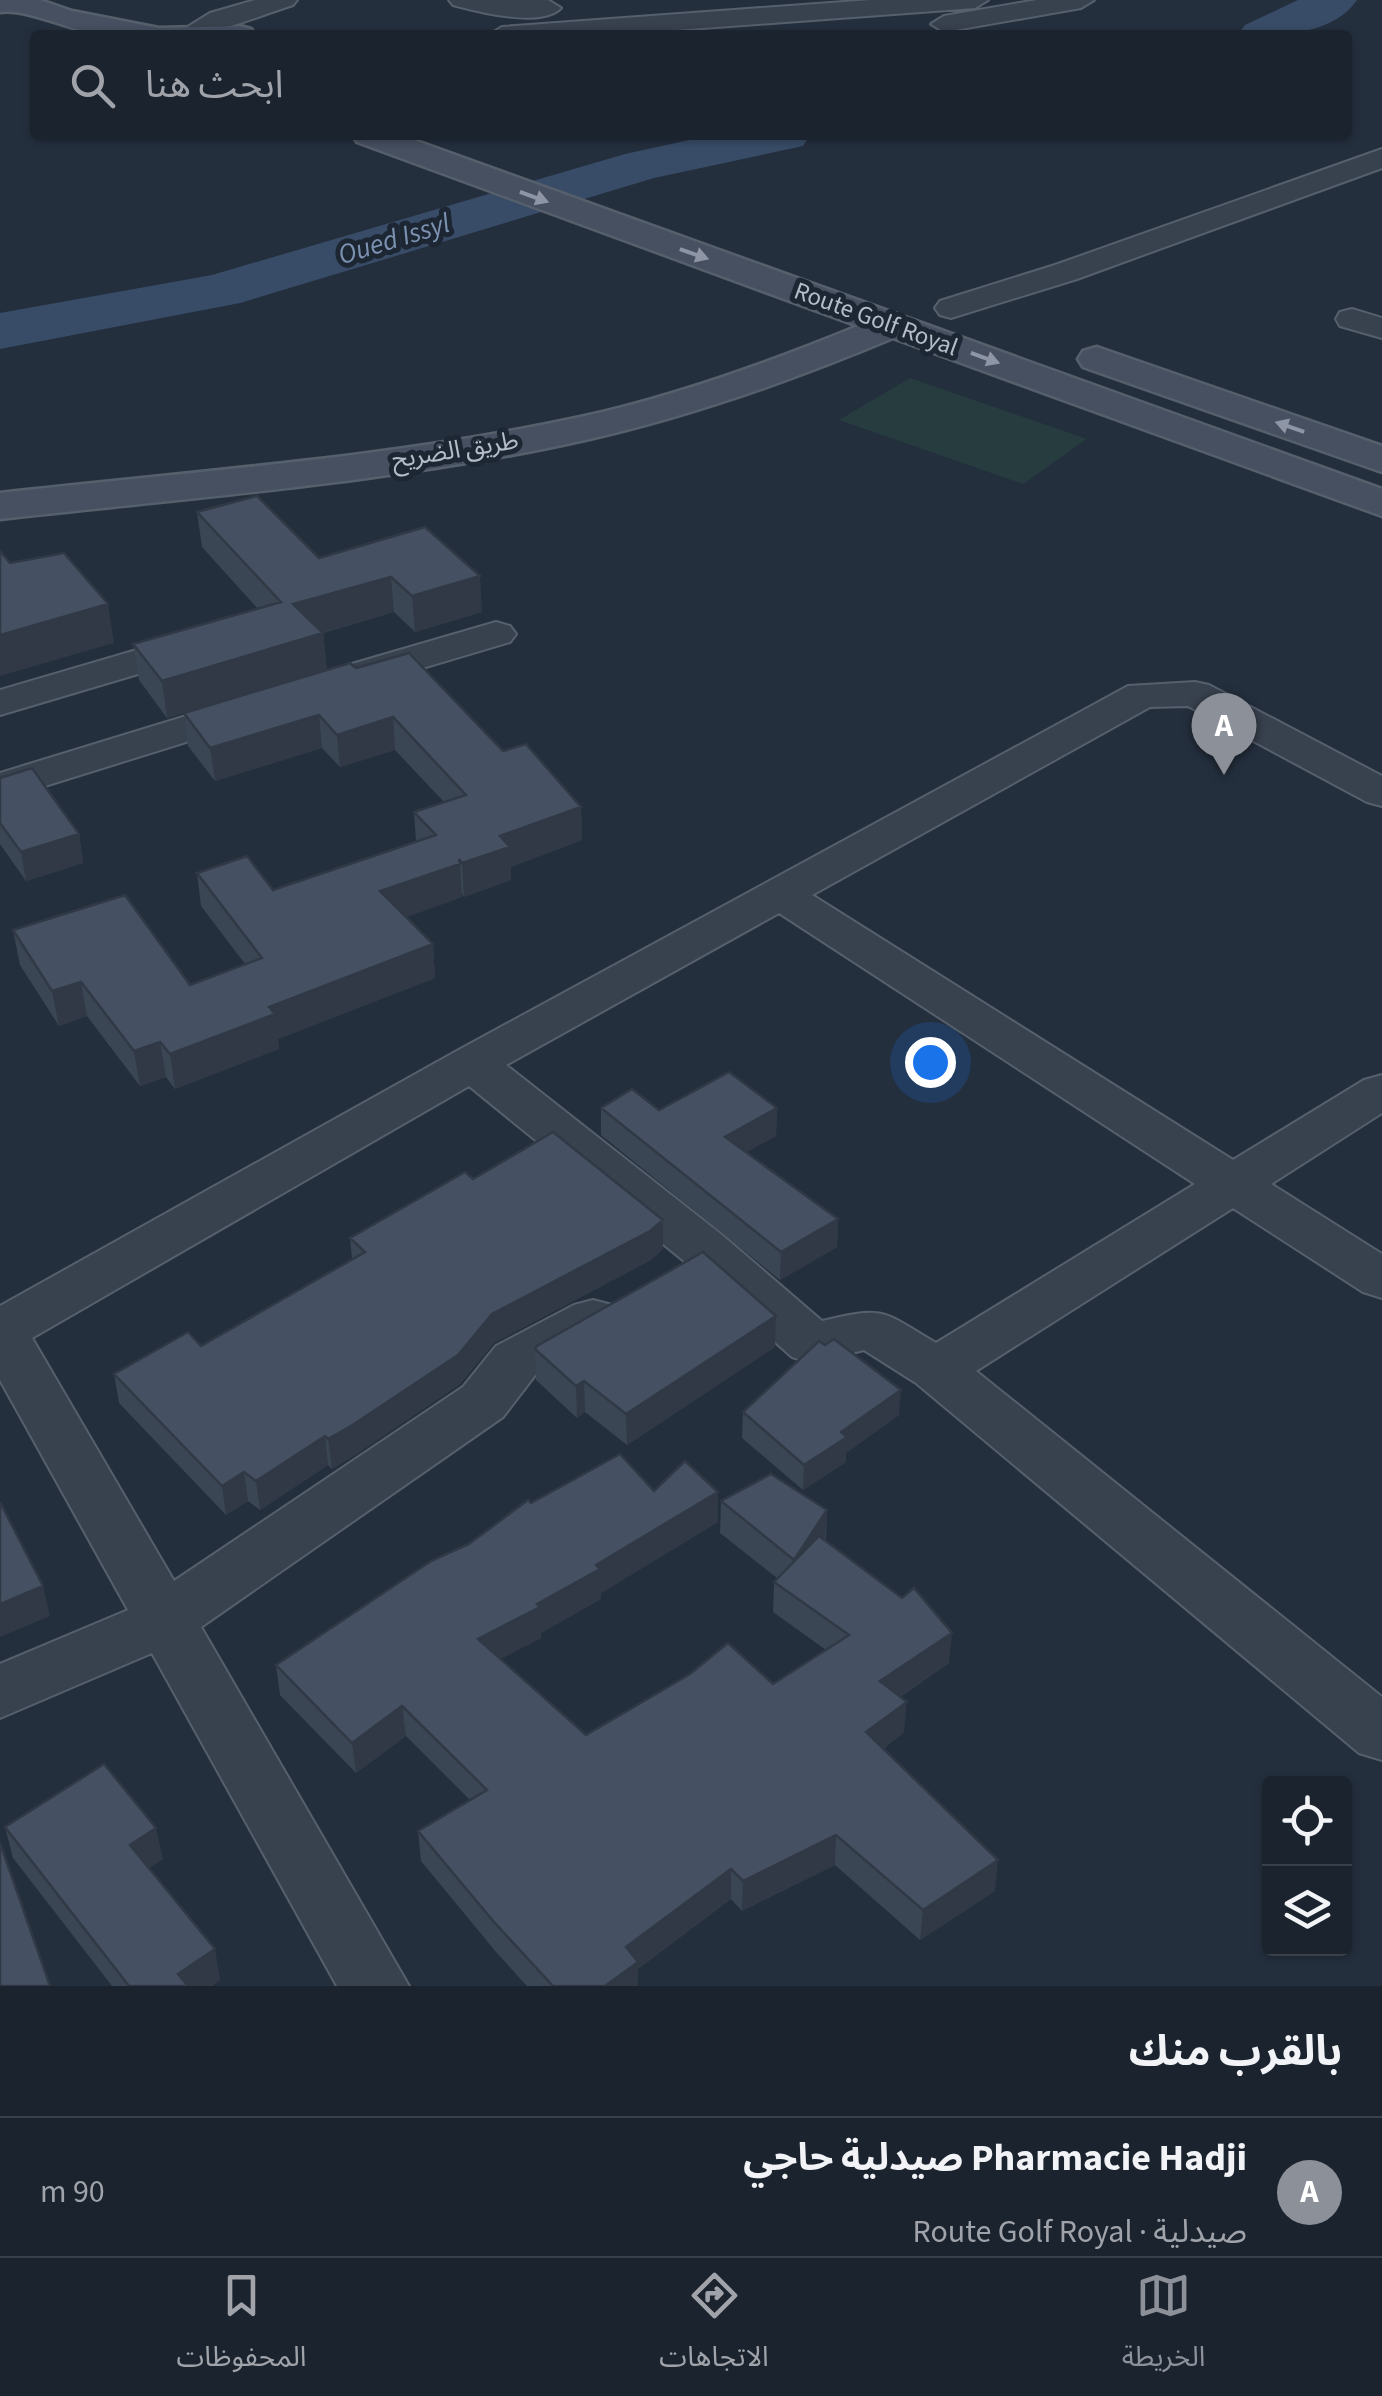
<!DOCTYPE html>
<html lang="ar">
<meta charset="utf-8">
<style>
:root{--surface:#1b232e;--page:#242b36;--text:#f1f3f6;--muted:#a0a4aa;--line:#39404a;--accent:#8c9099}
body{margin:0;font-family:"Source Sans 3","Noto Sans Arabic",sans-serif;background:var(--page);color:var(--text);direction:rtl}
.controls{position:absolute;right:30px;bottom:30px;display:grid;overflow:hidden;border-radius:10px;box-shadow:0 2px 8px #0004}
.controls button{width:90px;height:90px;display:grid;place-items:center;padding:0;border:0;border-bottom:2px solid var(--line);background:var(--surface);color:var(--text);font:50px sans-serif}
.you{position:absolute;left:930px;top:1062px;width:35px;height:35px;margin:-25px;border:8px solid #fff;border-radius:50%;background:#1a73e8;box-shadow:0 0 0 15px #1a73e833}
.badge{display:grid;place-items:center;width:65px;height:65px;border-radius:50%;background:var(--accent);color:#fff;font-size:32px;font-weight:700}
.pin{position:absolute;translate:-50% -82px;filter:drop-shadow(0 2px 5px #0008)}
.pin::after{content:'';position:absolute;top:52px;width:35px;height:30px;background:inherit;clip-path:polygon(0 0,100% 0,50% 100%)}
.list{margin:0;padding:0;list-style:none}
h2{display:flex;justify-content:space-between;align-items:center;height:130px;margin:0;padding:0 40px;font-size:42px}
h2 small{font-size:32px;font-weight:400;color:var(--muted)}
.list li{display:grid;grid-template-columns:65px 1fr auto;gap:30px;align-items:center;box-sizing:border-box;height:140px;padding:0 40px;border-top:2px solid var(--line)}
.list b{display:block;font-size:38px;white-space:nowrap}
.list p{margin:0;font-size:32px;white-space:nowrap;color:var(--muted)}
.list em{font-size:32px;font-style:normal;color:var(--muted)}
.icon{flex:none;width:55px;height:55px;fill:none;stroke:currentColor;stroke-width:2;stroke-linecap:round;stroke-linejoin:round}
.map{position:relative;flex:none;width:1382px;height:1986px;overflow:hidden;direction:ltr}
.search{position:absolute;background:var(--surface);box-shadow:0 2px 8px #0004;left:30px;right:30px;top:30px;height:110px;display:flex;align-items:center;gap:25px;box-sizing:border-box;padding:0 35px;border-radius:10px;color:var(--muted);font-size:38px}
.sheet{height:270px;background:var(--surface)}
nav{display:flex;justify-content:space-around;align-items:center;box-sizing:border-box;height:140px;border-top:2px solid var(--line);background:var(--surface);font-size:28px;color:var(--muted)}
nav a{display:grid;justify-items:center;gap:5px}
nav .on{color:var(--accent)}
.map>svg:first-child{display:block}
</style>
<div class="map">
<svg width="1382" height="1986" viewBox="0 0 1382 1986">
<rect width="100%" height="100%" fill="#242f3e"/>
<path fill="#263c3f" d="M910,378L1087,439L1023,484L839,420Z"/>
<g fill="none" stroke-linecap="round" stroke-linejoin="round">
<path fill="#394c67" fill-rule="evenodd" d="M1298,0H1357C1331,37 1278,35 1238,35L1245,25Z
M712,135H810L803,146L654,178L240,303L0,349V313L212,275L625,154Z"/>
<g stroke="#565f6c" stroke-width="4">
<path id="street" d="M255,0H297L293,5C264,14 203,40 178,33L210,13Z
M449,0H548L561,8C541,28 479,12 453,5Z
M871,0H988L975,8L608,35H489L502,27Z
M1037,0H1094L1081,8L944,32L931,24L944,16Z
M1382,149V168L1077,279L951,318L940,315L935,308L940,301L1055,265Z
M1352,309L1382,318V338L1340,326L1336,319L1340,312Z
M496,622L510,626L516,634L510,642L352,689L338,686L332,677L338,668Z
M198,632L212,636L218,644L212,652L0,715V690Z
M1195,682L1209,685L1382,776V806L1367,802L1188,706L1150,707L812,895L1233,1160L1364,1080L1382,1075V1113L1271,1184L1382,1254V1298L1363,1292L1233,1208L976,1371L1382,1697V1760L1359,1753L916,1383L864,1350L812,1363L792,1357L684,1261L469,1086L32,1338L174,1581L463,1387L496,1346L574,1305L593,1300L612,1305L620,1319L612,1333L536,1374L503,1417L201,1627L409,1986H337L152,1653L0,1718V1664L128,1610L0,1380V1306L455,1052L1128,686ZM779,913L1195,1184L936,1343C881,1310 885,1306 822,1321L722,1235L506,1065Z
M245,698L260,701L266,710L260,719L0,800V773Z"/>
</g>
<g stroke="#565f6c" stroke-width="5">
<path id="secondary" d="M0,0H40L72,11L159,28L240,26L251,29L255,35C204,35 149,41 98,34C69,30 26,8 0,12Z
M353,135H400L1382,489V516L893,338C793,380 691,416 585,440C393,483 195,497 0,519V493C195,471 393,458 585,416C679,395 770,362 858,326L357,142Z
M1097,347L1382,446V472L1083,367L1078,359L1083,351Z"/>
</g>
<use href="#street" fill="#38414e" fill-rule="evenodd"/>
<use href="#secondary" fill="#465061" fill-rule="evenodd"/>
</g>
<path fill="#3b4654" d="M197,512L319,558L425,527L482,612L415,632L394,612L323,633L327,670L356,668L503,751L581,807L582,840L511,867V880L464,897L462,894V897L406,917L433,944L435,978L278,1039L279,1049L175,1089L166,1077L140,1086L87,1016L59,1026L20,965L13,930L190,985L245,964L201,906L197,873L273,890L416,841L414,812L444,802L395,750L340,767L322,748L215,781L188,746L184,713L167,718L139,680L133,644L258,609L202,547Z
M0,778L79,834L83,863L26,881L0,844Z
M601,1108L659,1110L777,1108L776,1136L746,1152L838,1219L837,1247L780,1280L601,1135Z
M473,1179L663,1220V1249L651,1260L494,1343L460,1384L355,1455L332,1469L328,1465L260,1510L248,1501L226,1515L119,1403L114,1374L201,1346L352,1259L350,1238Z
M776,1316L775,1347L627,1445L585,1412L577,1418L536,1380L535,1349Z
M743,1412L899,1415L846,1453V1462L803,1490L742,1438Z
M654,1491L718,1522L601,1593V1599L541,1633V1638L500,1659L586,1735L773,1684L826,1650L773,1612L774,1582L777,1578L720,1533L721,1501L827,1510L826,1541L949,1663L900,1697L904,1732L883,1749L995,1891L920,1940L835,1865L742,1911L731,1899L638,1969V1986H527L496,1952L421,1861L418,1831L470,1800L406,1736L356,1773L280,1695L276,1665L531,1503Z
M5,1827L163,1859L149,1868L220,1980L212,1986H112L13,1858Z"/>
<path fill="#303945" d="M480,576L482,612L415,632L412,596Z
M391,577L394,612L296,640L293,604Z
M108,604L114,643L0,676V635Z
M323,633L327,670L167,718L162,681Z
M319,715L322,748L215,781L210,748Z
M393,717L395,750L340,767L337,735Z
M581,807L582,840L511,867V880L464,897L462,863L500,836Z
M79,834L83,863L26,881L21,852Z
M460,864L462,897L383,925L380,891Z
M433,944L435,978L278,1039L279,1049L175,1089L170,1054L269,1007Z
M81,982L87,1016L59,1026L52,991Z
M160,1042L166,1077L140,1086L134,1051Z
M777,1108L776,1136L724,1165L725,1137Z
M838,1219L837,1247L780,1280L781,1252Z
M663,1220V1249L651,1260L494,1343L460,1384L355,1455L332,1469L328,1439L492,1314Z
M776,1316L775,1347L627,1445L626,1414Z
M584,1381L585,1412L577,1418L576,1386Z
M901,1390L899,1415L846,1453V1462L803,1490L804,1465L841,1432Z
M325,1436L328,1465L260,1510L256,1481Z
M244,1472L248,1501L226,1515L222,1486Z
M718,1492V1522L601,1593V1599L541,1633V1638L480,1670L478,1639L537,1604L596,1565Z
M827,1510L825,1541L794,1560Z
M43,1586L50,1616L0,1637V1604Z
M952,1633L949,1663L878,1711L880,1681Z
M907,1702L904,1732L864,1763L866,1732Z
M402,1706L406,1736L356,1773L352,1743Z
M156,1828L163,1859L137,1876L130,1845Z
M836,1835L835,1865L742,1911L743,1881Z
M998,1860L995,1891L920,1940L923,1910Z
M731,1869V1899L638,1969V1986H605L626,1947Z
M215,1949L220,1980L212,1986H181L178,1974Z"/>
<path fill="#455162" stroke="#303945" stroke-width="2.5" d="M257,496L319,558L425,527L480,576L412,596L391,577L293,604L323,633L162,681L133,644L281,602L197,512Z
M0,551L10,563L64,553L108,604L0,635Z
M409,653L503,751L526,744L581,807L500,836L510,847L462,863L459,859L460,864L380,891L433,944L269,1007L275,1014L170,1054L160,1042L134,1051L81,982L52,991L13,930L125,895L190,985L262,958L197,873L247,856L273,890L436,835L414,812L466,795L393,717L337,735L319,715L210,748L184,713L350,663L356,668Z
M32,768L79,834L21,852L0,823V778Z
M729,1072L777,1108L725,1137L838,1219L781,1252L601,1108L632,1089L659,1110Z
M553,1132L663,1220L650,1231L492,1314L458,1355L351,1426L328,1439L325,1436L256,1481L244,1472L222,1486L114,1374L188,1332L201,1346L365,1252L350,1238L465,1172L473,1179Z
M703,1252L776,1316L626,1414L584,1381L576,1386L535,1349L537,1346Z
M834,1339L901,1390L841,1432L847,1437L804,1465L743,1412L819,1341L825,1345Z
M620,1454L654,1491L685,1461L718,1492L596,1565L600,1569L537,1604L540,1607L478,1639L586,1735L690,1674L728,1643L773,1684L849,1635L774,1582L819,1536L902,1598L914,1588L952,1633L880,1681L907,1702L866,1732L998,1860L923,1910L836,1835L743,1881L731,1869L626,1947L638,1962L605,1986H553L494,1922L418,1831L487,1790L402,1706L352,1743L276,1665L431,1561L469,1544L528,1500L531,1503Z
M771,1474L827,1510L794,1560L721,1501Z
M0,1502L43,1586L0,1604Z
M104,1764L156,1828L130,1845L215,1949L178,1974L188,1986H129L5,1827Z
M0,1843L50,1986H0Z"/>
<defs><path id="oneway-solid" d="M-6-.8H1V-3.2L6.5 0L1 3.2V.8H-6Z" transform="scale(2.5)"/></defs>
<g fill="#8e96a5">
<use href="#oneway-solid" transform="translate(534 197) rotate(20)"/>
<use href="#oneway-solid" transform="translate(694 254) rotate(19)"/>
<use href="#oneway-solid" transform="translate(985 358) rotate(20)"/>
<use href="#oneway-solid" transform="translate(1290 427) rotate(-161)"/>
</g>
<g text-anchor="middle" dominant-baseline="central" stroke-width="10" stroke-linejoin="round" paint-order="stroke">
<g font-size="25" fill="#b4bcc9" stroke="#1d2633">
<text transform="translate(876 319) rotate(20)">Route Golf Royal</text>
<text transform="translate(455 450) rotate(-9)">طريق الضريح</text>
</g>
<g font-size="28" font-style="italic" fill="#7c92b1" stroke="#1d2633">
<text transform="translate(394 239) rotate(-17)">Oued Issyl</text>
</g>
</g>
</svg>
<div class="controls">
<button><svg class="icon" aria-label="locate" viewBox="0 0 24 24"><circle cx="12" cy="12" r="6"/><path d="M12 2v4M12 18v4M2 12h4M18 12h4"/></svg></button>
<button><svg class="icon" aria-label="layers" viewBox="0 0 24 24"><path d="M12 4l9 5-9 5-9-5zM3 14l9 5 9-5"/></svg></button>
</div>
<div class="you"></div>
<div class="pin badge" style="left:1224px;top:775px">A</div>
<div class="search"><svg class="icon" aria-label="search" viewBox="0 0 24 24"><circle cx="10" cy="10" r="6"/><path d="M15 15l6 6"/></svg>ابحث هنا</div>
</div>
<section class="sheet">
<h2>بالقرب منك<small></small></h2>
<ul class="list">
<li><span class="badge">A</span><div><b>Pharmacie Hadji صيدلية حاجي</b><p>صيدلية · Route Golf Royal</p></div><em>90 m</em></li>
</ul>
</section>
<nav>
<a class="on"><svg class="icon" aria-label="map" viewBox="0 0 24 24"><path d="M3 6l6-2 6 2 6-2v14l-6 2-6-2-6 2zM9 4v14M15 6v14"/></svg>الخريطة</a>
<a><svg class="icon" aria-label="directions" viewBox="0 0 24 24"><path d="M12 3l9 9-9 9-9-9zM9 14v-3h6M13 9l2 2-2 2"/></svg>الاتجاهات</a>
<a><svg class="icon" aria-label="saved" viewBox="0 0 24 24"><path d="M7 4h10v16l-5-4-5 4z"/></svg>المحفوظات</a>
</nav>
